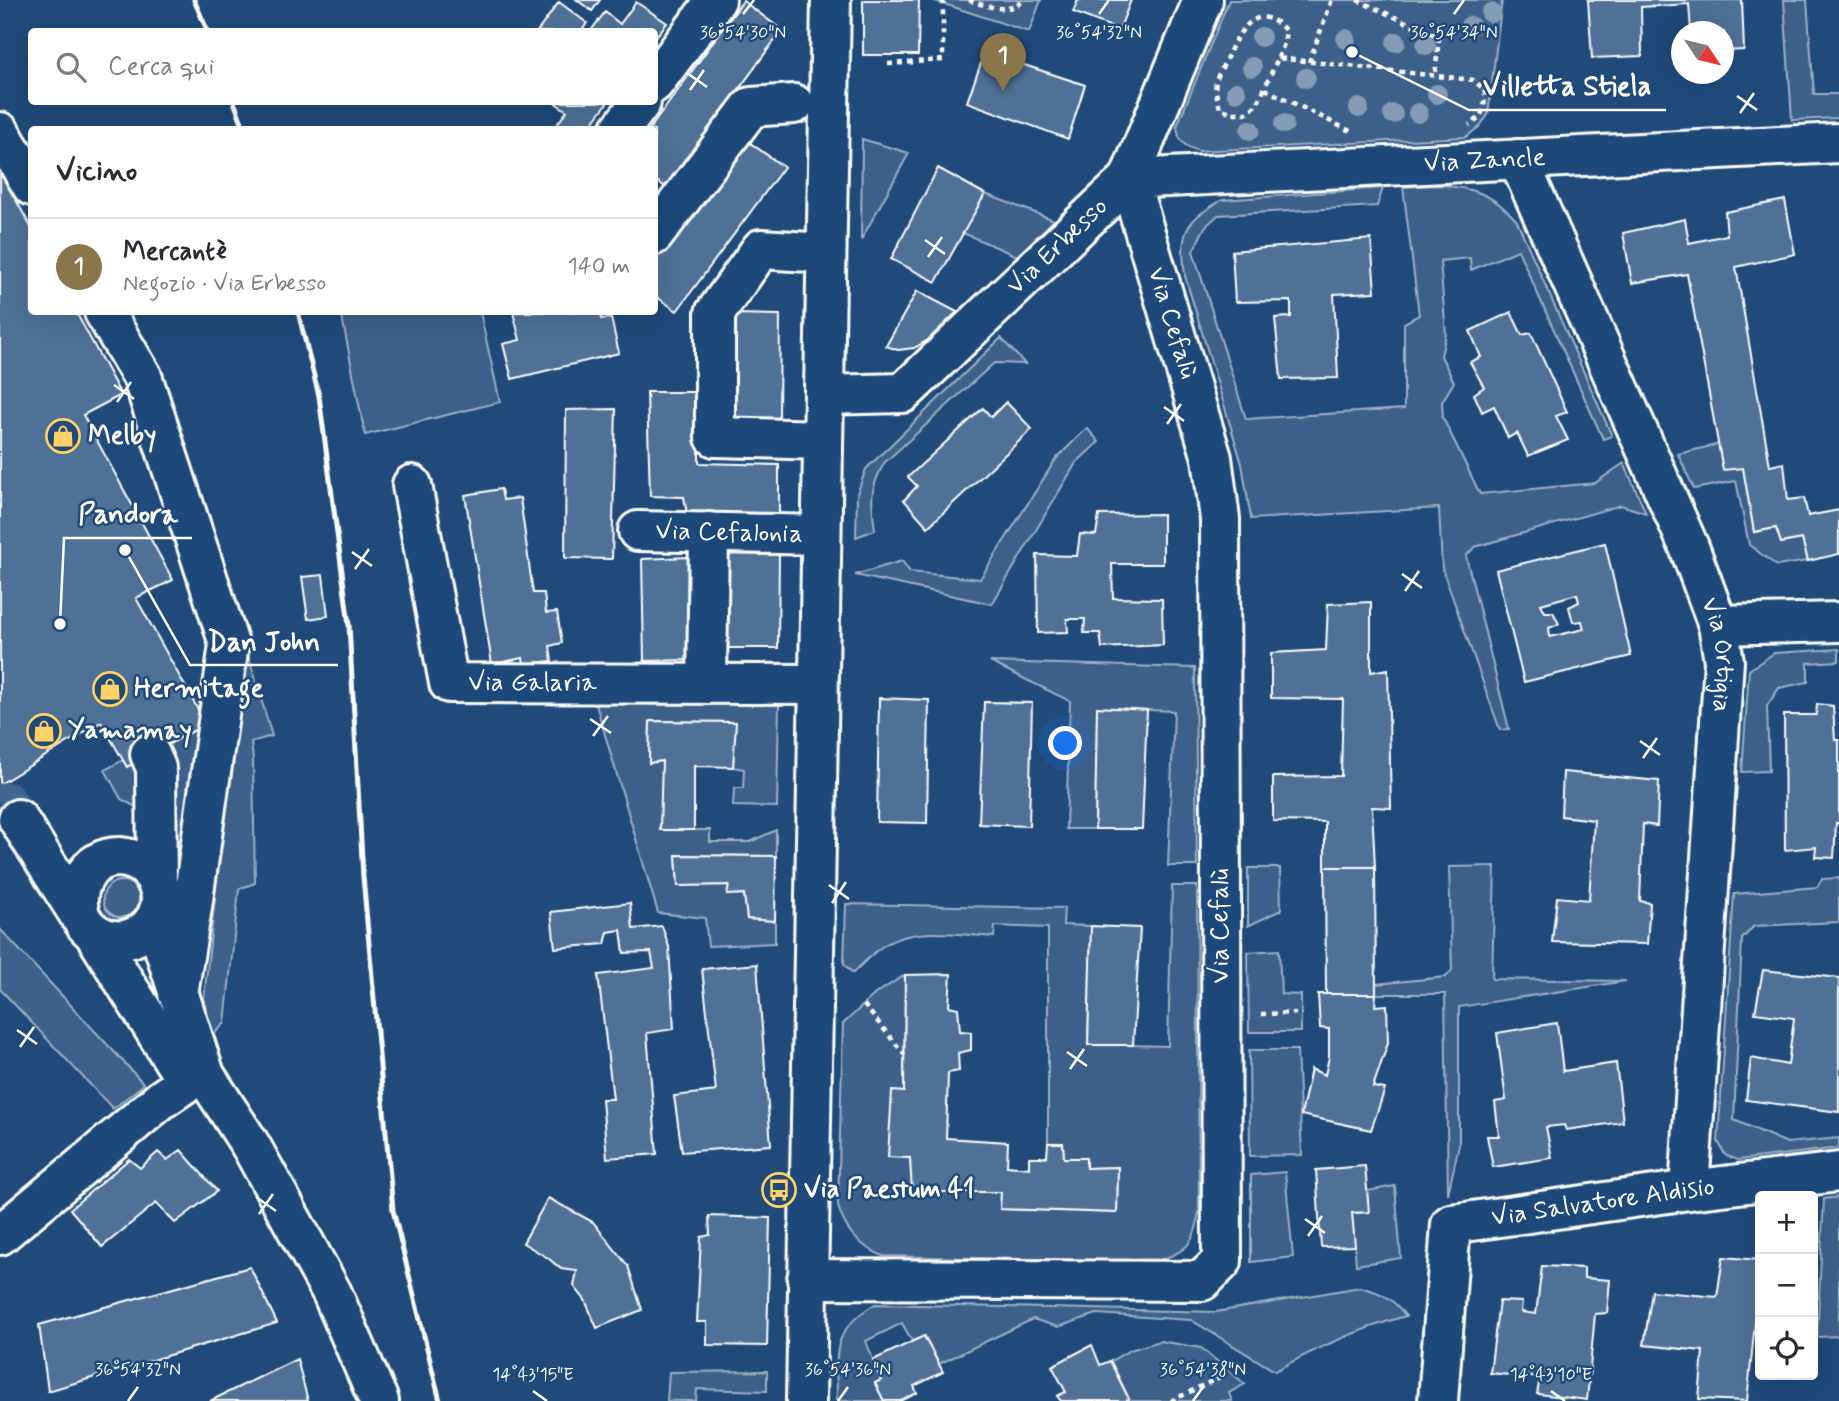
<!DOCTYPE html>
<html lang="it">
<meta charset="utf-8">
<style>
:root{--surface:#fff;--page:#f2f2f3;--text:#2b2b33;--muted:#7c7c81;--line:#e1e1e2;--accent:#8a764a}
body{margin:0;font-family:Mynerve,sans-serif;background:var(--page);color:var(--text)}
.controls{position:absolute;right:21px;bottom:21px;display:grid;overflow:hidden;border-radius:7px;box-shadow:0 7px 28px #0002}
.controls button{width:63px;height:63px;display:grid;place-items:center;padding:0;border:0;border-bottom:2px solid var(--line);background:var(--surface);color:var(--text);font:35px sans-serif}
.compass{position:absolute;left:1671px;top:21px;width:63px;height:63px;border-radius:50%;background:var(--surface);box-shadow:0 7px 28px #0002;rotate:125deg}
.you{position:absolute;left:1066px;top:744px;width:24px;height:24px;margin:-18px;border:5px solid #fff;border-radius:50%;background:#1a73e8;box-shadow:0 0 0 10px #1a73e833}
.badge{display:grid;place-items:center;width:46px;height:46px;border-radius:50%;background:var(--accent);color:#fff;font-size:23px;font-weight:700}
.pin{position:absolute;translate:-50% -58px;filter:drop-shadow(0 2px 4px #0008)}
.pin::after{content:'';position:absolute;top:37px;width:24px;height:21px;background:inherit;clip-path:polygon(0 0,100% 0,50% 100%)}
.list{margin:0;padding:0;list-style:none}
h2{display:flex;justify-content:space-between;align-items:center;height:91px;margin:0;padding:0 28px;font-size:30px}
h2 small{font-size:23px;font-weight:400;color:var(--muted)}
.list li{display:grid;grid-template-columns:46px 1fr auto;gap:21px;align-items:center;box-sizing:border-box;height:98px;padding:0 28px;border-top:2px solid var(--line)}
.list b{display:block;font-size:26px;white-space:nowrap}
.list p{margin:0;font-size:23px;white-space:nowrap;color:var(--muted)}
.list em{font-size:23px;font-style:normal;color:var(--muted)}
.icon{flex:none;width:38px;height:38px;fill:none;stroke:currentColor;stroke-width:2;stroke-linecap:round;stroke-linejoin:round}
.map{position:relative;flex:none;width:1839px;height:1401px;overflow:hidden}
.search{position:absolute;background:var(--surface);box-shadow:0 7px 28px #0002;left:28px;top:28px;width:630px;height:77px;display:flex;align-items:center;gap:18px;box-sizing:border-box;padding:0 24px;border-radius:7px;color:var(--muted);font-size:26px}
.panel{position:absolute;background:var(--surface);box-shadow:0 7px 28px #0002;left:28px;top:126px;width:630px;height:189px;border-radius:7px}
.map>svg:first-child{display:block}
</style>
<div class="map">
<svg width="1839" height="1401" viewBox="0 0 1839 1401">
<rect width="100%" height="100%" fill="#1f4a7a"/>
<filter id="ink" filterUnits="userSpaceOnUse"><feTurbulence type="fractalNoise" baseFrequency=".0143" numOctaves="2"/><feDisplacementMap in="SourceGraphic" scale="14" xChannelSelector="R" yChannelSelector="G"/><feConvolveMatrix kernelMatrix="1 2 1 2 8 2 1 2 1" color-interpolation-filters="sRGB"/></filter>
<g filter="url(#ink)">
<path fill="#3c618b" stroke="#9eb0c5" stroke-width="2" d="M932,0H1041L1029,32Z
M1229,0H1502L1488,115L1479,127L1466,137L1199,151C1184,147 1178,141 1177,126Z
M1784,0H1807L1814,94H1839V118L1792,120Z
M862,139L909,153L861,240Z
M1435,185C1471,187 1493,193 1517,221L1612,436L1603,439L1518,250L1471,270L1470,258L1440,261L1446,334L1441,356L1454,382L1442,402L1443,418L1480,494L1595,483L1624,463L1646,513L1621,505L1475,547L1466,556L1509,729L1500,730L1442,568L1439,508L1251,519L1242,464L1185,276C1180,233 1183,222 1222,200L1383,188L1377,206L1218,215L1205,227L1193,251L1246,419L1404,409V323L1419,315L1403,187Z
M985,194L1054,220L1017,256L963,233Z
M341,312H480L500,402L365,435Z
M1001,338L1025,364L994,363L884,463C869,491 871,500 875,530L856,537L857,494L866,469Z
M1087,428L1099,442L1076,463L992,604L855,575L902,561L910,572L980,579L1056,459Z
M1719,444L1743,468L1754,532L1776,528L1781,543L1802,539L1808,561L1777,566L1749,545L1736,481L1694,489L1678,454Z
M243,637L272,736L251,742L253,759L255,883L239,889L225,1023L213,1035L202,1017Z
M1839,649V661L1808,663V682L1779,688L1767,706L1769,771L1742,772L1749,670L1774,653Z
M990,662L1195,668L1197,866H1168L1174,711L1097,708L1095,829H1066L1070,701Z
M595,701L779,702L777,807L733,806L734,788H743L744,769L733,767L735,722L650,721L649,762L662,761L661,830H710V842H750L776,830V856L676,855L678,886L729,885L727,895L744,894L747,919L775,921V943L708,946L705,918L658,913Z
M206,724L177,881L169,870L163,747Z
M141,759L142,799L134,806L121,799L105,770L123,760L127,767Z
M1495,866L1492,979L1626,981L1459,1007V1145L1448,1194L1445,994H1376V984L1446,977L1452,970L1449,867Z
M1248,868H1280L1281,910L1248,926Z
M1839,878V922L1754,926L1742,939L1734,1120L1787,1143L1839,1138V1148L1738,1160L1725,1155L1718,1141L1734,894L1817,887L1822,879Z
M103 899a18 18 0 1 1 36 0a18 18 0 1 1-36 0Z
M1172,886H1197L1199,1209C1197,1244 1185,1254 1151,1262L883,1256C859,1246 845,1231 838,1206L843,1024L875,994L905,975L904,1092L893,1091L888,1157L910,1158L913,1192H1001V1209L1117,1213L1118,1167L1086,1168L1085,1159L1064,1158L1063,1143H1048V928L995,926L994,937C959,935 917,926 886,944C874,951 863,964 853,973L844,964L846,904L1064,908L1063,925L1091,926L1088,1044L1168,1046Z
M0,929L144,1084L113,1109L0,989Z
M1279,950L1281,994L1301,995V1032H1249L1248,952Z
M1249,1050H1297L1302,1155L1250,1156Z
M1285,1172L1293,1257L1251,1262V1175Z
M1395,1186L1401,1258L1356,1265L1352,1213L1368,1212L1367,1191Z
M1839,1197V1336L1817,1337L1824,1199Z
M1360,1287C1383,1293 1392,1298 1406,1316C1358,1329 1318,1347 1275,1371L1191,1320L1097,1314L1058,1327L1033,1319L939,1364L925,1336L912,1341L902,1323L866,1341L881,1380L875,1384L884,1401H837C837,1353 829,1332 875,1304L1216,1312Z
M1160,1341L1201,1348L1245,1384L1229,1393L1232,1401H1125L1129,1399L1111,1361L1130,1350Z
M767,1371V1391L697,1389L696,1401H667L669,1372Z"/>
<path fill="#507197" stroke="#fff" stroke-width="2" fill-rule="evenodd" d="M577,0H600L592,11Z
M863,0H919L918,55H863Z
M1078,0H1131L1119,30L1073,12Z
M1588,0H1742L1744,50L1724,51V32H1691L1689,4L1641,7L1642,56L1592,58Z
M743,1L782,30L667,188L654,179V130H649Z
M559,2L587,23L581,32H537Z
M636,2L667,23L654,39V32H590L605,12L620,24Z
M985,52L1085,85L1068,139L967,102Z
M554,102H608L587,130H560L558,123L567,111Z
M746,140L784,167L677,311L654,295V262Z
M938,168L985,194L936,282L891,259Z
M0,171L32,229V312H76L121,395L83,415L173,580L136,598L206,724L127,767L101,722L0,784Z
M1785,200L1795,254L1736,267L1770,466L1784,463L1788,500L1804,498L1808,516L1839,510V554L1808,561L1802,539L1781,543L1776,528L1754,532L1743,468L1723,470L1687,274L1632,283L1623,233L1685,219L1689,243L1727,235L1725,212Z
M1371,239L1375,292L1334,294L1338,378L1281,379L1275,318L1291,317V301L1235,302L1232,251Z
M917,291L957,312L928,340L914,348L898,350L886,346Z
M513,312H600L601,319L611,318L619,353L512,379L503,344L520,340Z
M1511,312L1522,335L1531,333L1567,412L1556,416L1568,440L1528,456L1517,433L1508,438L1494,406L1482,412L1474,394L1484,387L1470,362L1481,357L1470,331Z
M731,314L780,315L779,420L729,421Z
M647,392H699V463L779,465V513L687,514L684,497L650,496Z
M1006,402L1032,429L928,527L904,500L917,486L908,477L983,408L991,417Z
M616,409L612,559L565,558L566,410Z
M501,489L503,500L520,498L533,593H544L546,613L557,612L562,643L550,646L552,661L524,664L523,658L492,664L465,495Z
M1163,514V564H1112L1113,598L1162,599L1163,645L1102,648L1100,633H1084L1085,619H1067L1068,632L1038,633L1037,555L1077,556L1080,534L1096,535L1099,515Z
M1605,543L1631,656L1524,682L1496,570ZM1577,594L1579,602L1569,607L1573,622L1582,621L1584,629L1550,637L1549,628L1559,624L1553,612H1545L1541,604Z
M726,554L779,555L778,648H725Z
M689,557V660L644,661L642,559Z
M323,575L328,616L308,619L302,577Z
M1371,602V672L1388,669L1391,808L1372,807L1375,867H1325V822L1273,821V777L1341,776L1343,699L1271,698V653L1326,650L1328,604Z
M879,698L929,700L927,823L877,822Z
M984,702L1032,703L1029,826L979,824Z
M1817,704L1833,706L1835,740H1839V823H1836L1834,858L1815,857L1816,847L1785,850L1784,715H1816Z
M1097,707L1147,710L1142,829H1095Z
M650,721L736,722L733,767L694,766V830H660L662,761L649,763Z
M1563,772L1659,781L1657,826L1643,824L1640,901L1650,903L1647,944L1552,942L1557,897L1589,900L1594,820L1561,816Z
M676,855L776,856L775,921L747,919L744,894L727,895L729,885L678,886Z
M1325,867H1375L1376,994H1326Z
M630,903L633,929L662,926L669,947L674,1029L647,1033L657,1154L607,1158L602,1099H613L598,975L654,968L651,952L624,953L621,930L608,932L605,944L555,948L551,912Z
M1091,926L1140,928L1133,1045H1088Z
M757,964L771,1145L682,1152L674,1096L716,1091L702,969Z
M1763,970L1839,978V1112L1746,1100L1751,1058L1788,1065L1794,1018L1755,1013Z
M951,974L949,1006L958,1008L960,1031L971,1032V1050L958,1053L959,1071L948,1073L946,1138L1008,1142L1007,1166L1029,1168V1157H1047L1048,1143H1063L1064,1158H1086V1168L1118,1167L1117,1213L1000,1209L1001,1192H912L910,1158L888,1157L892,1091L904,1092L905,975Z
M1318,994H1376L1375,1006L1387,1005L1388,1043L1373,1087L1385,1089L1371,1130L1301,1115L1311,1069L1325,1075L1329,1057V1029L1320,1028Z
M1557,1023L1563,1071L1616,1063L1623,1122L1566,1130L1564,1125L1546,1127L1552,1158L1493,1167L1487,1136H1499L1495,1102L1506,1100L1497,1033Z
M181,1150L217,1191L175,1223L156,1203L102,1247L70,1209L129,1159L140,1168L158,1152L167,1160Z
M1365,1166L1369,1212L1352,1213L1355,1246L1321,1247L1316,1170Z
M548,1198L593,1222L628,1266L642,1310L597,1328L585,1300L574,1286L577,1271L561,1269L548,1258L523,1243Z
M709,1216L770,1218L767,1346L707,1345V1322H697L701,1237L710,1235Z
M1723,1257L1760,1260V1314L1756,1313L1747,1401L1699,1399L1703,1351L1644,1345L1652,1291L1717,1297Z
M1542,1266L1584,1268V1278L1610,1280L1607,1313L1595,1314L1587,1400L1537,1394L1540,1378L1490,1373L1499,1301L1522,1302L1521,1312L1536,1314Z
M250,1267L277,1323L48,1391L39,1325Z
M924,1336L943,1372L914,1386L917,1393L901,1401H884L875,1383L881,1380L873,1360Z
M1092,1345L1100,1365L1110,1361L1129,1399L1125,1401H1061L1057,1396L1066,1392L1052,1366Z
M297,1359L308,1401H210Z"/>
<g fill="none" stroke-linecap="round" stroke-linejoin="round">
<path stroke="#41658e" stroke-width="38" stroke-dasharray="38 19" stroke-linecap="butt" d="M0,805L7,801L18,819"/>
<g stroke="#fff" stroke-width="44">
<g id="minor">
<path d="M654,83L716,0"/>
<path d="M620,130L641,102"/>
<path d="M0,132L32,186"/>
<path id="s1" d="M1518,159L1689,547L1718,625L1724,661L1689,1190"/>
<path d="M654,235L751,107L794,104"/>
<path d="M104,312L142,376L229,644L192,907L178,994"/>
<path id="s2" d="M824,395L903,393L1129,179L1203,0"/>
<path d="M823,440L715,437V313L761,249L826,253"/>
<path id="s3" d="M412,485L449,683L817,684"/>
<path id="s4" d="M638,531L821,535"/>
<path d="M1718,625L1839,622"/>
<path d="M707,684L709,532"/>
<path d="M150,754L156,768L157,883"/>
<path d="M18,819L85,924C120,966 183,919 153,875C145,864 133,858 120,857C87,856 71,890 81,918"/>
<path d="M159,910L163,945L205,1075L251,1146L332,1293L379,1401"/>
<path d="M94,933L187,1082"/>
<path d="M0,1235L162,1099L187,1082L205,1075"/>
<path id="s5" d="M807,1279L1202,1281L1222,1261L1220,519L1212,458L1129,179L1839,143"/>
<path d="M806,1401L831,0"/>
<path id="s6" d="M1438,1401L1451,1224L1689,1190L1839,1172"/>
</g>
</g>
<path stroke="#fff" stroke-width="4.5" stroke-dasharray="5 5" stroke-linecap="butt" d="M969,0C985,6 1010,15 1023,0
M1357,0L1439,37L1435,76
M1278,58L1284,44L1286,31C1258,0 1240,29 1228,55C1225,63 1219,72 1216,81C1214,89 1218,100 1220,108L1233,113H1248L1258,103L1278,58L1473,80L1485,90C1485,106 1484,118 1469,125
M1309,62L1332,0
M888,64L943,60V0
M1265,89L1352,132
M864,1005L905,1055
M1261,1014L1301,1013
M1171,1401L1218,1378L1225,1368"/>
<use href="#minor" stroke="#1f4a7a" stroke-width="38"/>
<path stroke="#fff" stroke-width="5" d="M194,0L208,32
M234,102L245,130
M298,312L319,396L349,625L363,877L393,1210L440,1401"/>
</g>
<g fill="#859cb6">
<circle cx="1491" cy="13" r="10"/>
<circle cx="1470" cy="26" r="10"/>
<circle cx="1261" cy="37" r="10"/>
<circle cx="1346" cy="39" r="10"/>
<circle cx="1396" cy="42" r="10"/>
<circle cx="1426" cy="45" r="10"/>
<circle cx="1252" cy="67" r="10"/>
<circle cx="1306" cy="78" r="10"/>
<circle cx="1236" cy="92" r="10"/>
<circle cx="1437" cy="94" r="10"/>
<circle cx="1359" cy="108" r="10"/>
<circle cx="1418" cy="113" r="10"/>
<circle cx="1393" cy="114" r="10"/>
<circle cx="1284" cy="124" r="10"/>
<circle cx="1250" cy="130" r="10"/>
</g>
</g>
<path fill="none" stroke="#fff" stroke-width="2.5" d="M743,14L754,0M1099,14L1109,0M1454,14L1464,0M687,73L707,87M690,90L704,70M1737,96L1757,110M1740,113L1754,93M925,240L945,254M928,257L942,237M114,385L134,399M117,402L131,382M1164,407L1184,421M1167,424L1181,404M352,552L372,566M355,569L369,549M1402,574L1422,588M1405,591L1419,571M590,719L611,733M593,736L608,716M1640,741L1660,755M1643,758L1657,738M829,885L849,899M832,903L846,882M17,1030L37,1044M20,1047L34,1027M1067,1052L1087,1066M1070,1069L1084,1049M256,1197L276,1211M259,1214L273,1194M1305,1219L1325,1233M1308,1236L1322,1216M533,1391L547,1401M1551,1391L1565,1401M128,1401L138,1387M838,1401L848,1387M1193,1401L1203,1387"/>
<defs>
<g id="shop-ring" transform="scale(1.75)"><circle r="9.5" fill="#1f4a7a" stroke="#ffd166" stroke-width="1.5"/><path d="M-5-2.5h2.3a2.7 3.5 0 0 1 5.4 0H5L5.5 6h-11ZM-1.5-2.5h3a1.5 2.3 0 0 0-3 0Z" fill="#ffd166"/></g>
<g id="bus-ring" transform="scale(1.75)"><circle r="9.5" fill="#1f4a7a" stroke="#ffd166" stroke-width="1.5"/><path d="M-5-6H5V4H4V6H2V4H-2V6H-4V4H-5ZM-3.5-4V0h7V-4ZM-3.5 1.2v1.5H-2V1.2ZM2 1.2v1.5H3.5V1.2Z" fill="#ffd166"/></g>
</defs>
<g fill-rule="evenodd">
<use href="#shop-ring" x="63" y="436"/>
<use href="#shop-ring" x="110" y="689"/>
<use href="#shop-ring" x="44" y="731"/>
<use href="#bus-ring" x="779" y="1190"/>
</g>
<g text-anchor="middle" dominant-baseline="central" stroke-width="5" stroke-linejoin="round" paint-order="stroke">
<g font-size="26" fill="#fff" stroke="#1f4a7a">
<text stroke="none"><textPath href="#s5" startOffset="1874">Via Zancle</textPath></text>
<text stroke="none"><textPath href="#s2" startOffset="292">Via Erbesso</textPath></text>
<text transform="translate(1172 323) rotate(73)">Via Cefalù</text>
<text stroke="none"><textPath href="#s4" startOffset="91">Via Cefalonia</textPath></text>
<text stroke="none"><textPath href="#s1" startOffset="537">Via Ortigia</textPath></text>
<text stroke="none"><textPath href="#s3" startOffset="285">Via Galaria</textPath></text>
<text transform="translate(1221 926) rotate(-90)">Via Cefalù</text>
<text stroke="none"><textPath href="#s6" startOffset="331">Via Salvatore Aldisio</textPath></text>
</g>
<g font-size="26" font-weight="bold" fill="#fff" stroke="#1f4a7a" text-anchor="start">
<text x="88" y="436">Melby</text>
<text x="134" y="689">Hermitage</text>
<text x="68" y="731">Yamamay</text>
<text x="804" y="1190">Via Paestum 41</text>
</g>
</g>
<g font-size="18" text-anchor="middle" fill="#fff" stroke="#1f4a7a" stroke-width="5" stroke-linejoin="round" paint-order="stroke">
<text x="743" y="38">36°54'30"N</text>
<text x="1099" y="38">36°54'32"N</text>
<text x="1454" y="38">36°54'34"N</text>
<text x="138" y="1375">36°54'32"N</text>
<text x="848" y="1375">36°54'36"N</text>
<text x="1203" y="1375">36°54'38"N</text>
<text x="533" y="1380">14°43'15"E</text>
<text x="1551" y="1380">14°43'10"E</text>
</g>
<path fill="none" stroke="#fff" stroke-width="2.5" d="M1352 52L1469 110H1666M60 624L64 538H192M125 550L190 665H338"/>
<g fill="#fff" stroke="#1f4a7a" stroke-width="2.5">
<circle cx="1352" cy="52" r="7"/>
<circle cx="60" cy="624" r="7"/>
<circle cx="125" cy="550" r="7"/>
</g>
<g font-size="28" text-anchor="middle" font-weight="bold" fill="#fff" stroke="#1f4a7a" stroke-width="5" stroke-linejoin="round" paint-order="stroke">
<text x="1567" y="95">Villetta Stiela</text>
<text x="128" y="523">Pandora</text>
<text x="264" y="651">Dan John</text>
</g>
</svg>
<div class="controls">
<button>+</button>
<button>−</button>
<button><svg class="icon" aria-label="locate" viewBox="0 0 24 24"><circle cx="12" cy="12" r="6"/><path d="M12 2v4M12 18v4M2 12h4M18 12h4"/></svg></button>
</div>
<svg class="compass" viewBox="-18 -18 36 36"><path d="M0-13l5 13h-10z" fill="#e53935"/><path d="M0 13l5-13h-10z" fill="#7c7c81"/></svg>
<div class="you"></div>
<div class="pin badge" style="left:1003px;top:91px">1</div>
<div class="search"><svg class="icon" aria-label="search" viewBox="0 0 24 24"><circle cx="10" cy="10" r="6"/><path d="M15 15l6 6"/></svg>Cerca qui</div>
<section class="panel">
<h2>Vicino<small></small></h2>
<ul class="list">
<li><span class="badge">1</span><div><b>Mercantè</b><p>Negozio · Via Erbesso</p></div><em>140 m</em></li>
</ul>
</section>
</div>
